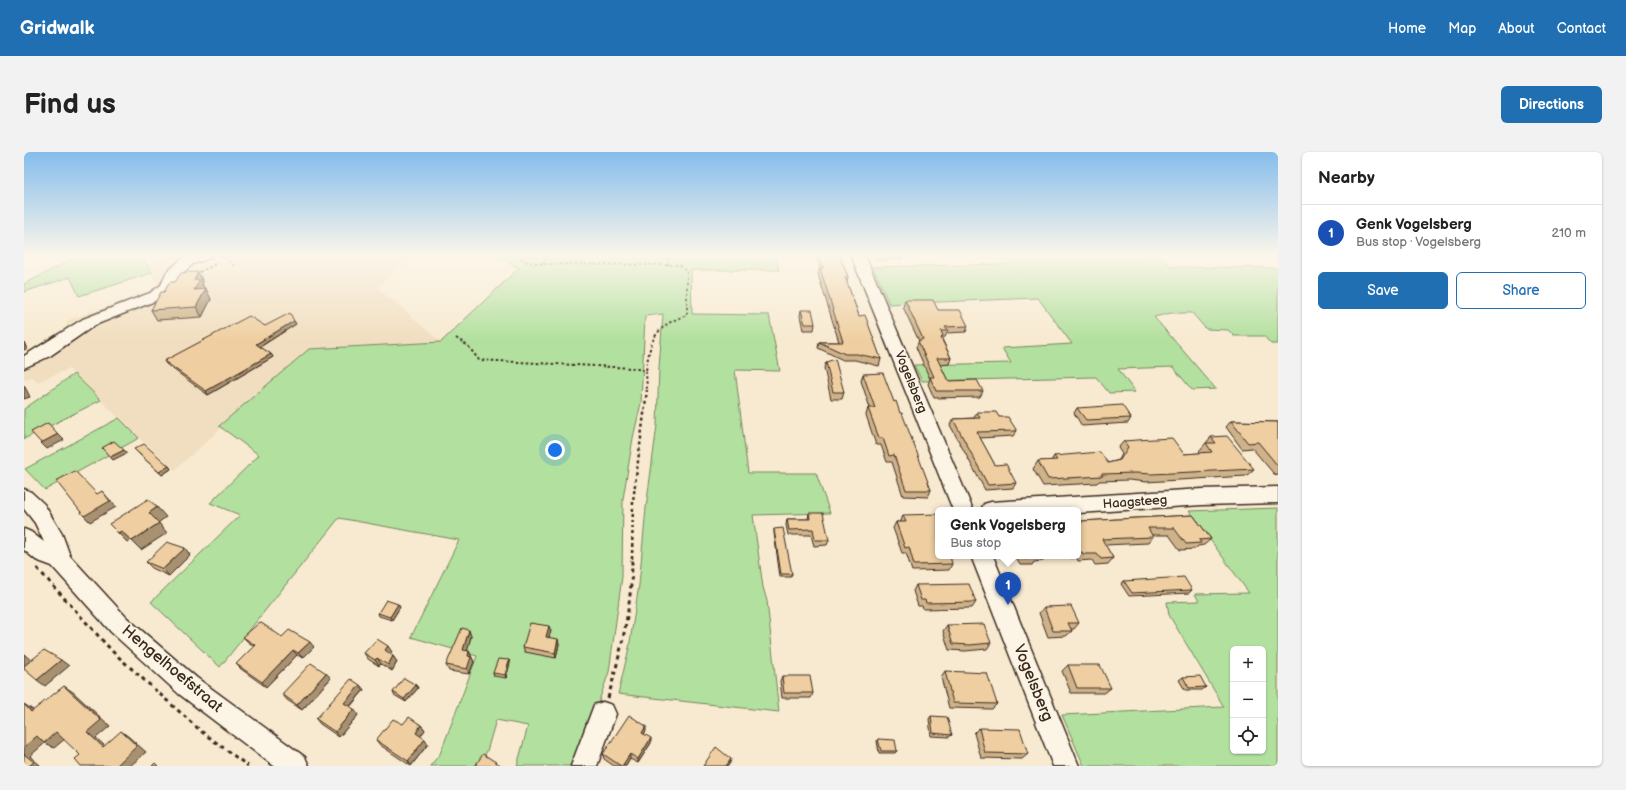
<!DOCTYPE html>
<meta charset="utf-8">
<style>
:root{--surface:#fff;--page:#f2f2f2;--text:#222;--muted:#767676;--line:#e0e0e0;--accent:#1f6fb2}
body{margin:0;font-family:"Balsamiq Sans",sans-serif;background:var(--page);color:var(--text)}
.controls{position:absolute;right:12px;bottom:12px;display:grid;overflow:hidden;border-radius:6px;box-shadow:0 1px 3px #0004}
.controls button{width:36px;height:36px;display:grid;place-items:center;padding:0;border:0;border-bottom:1px solid var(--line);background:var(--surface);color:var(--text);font:20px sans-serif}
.you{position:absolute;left:531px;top:298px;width:14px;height:14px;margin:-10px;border:3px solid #fff;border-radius:50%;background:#1a73e8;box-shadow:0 0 0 6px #1a73e833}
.badge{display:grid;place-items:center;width:26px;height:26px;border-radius:50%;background:var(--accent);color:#fff;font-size:13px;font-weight:700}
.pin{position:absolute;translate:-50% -33px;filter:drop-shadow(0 1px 2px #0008)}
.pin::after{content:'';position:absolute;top:21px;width:14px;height:12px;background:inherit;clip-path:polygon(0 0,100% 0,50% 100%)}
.popup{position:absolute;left:911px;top:355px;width:146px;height:52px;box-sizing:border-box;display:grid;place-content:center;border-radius:6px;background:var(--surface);filter:drop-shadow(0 1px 3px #0005);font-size:13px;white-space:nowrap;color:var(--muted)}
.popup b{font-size:15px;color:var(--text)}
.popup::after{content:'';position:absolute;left:50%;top:100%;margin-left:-8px;border:8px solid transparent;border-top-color:var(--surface)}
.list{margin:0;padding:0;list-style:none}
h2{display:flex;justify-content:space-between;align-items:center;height:52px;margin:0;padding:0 16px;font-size:17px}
h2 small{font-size:13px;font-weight:400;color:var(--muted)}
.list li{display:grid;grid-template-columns:26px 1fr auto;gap:12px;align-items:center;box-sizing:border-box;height:56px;padding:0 16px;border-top:1px solid var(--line)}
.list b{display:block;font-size:15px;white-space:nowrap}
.list p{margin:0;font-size:13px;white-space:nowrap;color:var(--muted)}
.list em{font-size:13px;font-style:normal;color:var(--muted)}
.actions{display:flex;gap:8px;padding:12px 16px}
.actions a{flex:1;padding:9px 0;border:1px solid var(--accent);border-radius:6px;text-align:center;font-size:14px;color:var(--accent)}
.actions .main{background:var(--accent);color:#fff}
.icon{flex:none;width:22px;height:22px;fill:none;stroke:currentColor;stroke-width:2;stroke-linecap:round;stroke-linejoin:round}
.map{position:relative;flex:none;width:1254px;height:614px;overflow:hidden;border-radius:6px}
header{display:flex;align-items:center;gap:24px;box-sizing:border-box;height:56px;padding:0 20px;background:var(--accent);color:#fff}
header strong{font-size:19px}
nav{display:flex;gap:22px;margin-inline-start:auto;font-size:14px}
.intro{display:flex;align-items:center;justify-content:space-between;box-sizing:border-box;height:96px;padding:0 24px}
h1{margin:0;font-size:28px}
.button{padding:10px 18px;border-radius:6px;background:var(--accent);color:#fff;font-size:14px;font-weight:700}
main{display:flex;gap:24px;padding:0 24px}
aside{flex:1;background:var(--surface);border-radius:6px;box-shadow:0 1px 3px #0004}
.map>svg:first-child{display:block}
</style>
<header>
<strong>Gridwalk</strong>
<nav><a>Home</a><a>Map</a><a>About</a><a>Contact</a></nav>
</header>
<div class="intro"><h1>Find us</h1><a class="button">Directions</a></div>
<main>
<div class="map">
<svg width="1254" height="614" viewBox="0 0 1254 614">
<rect width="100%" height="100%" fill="#f8ead1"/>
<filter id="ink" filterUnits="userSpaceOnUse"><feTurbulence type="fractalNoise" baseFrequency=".025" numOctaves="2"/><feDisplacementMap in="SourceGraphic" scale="8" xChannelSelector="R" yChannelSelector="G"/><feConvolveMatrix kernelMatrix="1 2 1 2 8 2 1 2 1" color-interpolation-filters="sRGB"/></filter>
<g filter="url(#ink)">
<path fill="#f1dec0" d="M117,103H390L353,135L417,190L285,197L151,318L115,286L45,217L13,230L8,225L0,228V202L41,178L44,168L136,137Z"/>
<path fill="#b2e09e" stroke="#76855e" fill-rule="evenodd" d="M51,103H117L128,121L55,144L46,125L0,140V132L53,105Z
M470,103H751L755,118H667L668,162L745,163L756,219L711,218L724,321H792L806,361L729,363L739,435L743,449L755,560L594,542L605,496L615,433L622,356L633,273L635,216L639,162L621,164L617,251L609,286L599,347L598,425L585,520L564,580L549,614H493L504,574L472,568L463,599L455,614H406L416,602L453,504L387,485L435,388L315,366L196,515L127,450L216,363L186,351L235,303L195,274L285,197L417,190L495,116Z
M983,103H1135L1148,115L1254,116V192H1247L1240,184H1210L1204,178L1182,177L1168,161H1147L1130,165L1192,237L1168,238L1149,215L1094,217L1111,240L1085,241L1072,225L898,229L890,213L987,211L978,196L1048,192L1014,146L865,152L849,115L989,112Z
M50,222L77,248L0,287V257Z
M95,266L115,286L21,338L1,317Z
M1254,356V614H1060L1038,563L1200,555L1145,463L1143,450L1175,449L1171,442L1225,441L1165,359ZM1209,497H1239V599H1209Z"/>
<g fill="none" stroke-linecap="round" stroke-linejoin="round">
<g stroke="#3b2a1e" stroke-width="3">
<path id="minor" d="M169,103H188L186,106L169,112L155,124L148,139L136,147L71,173L26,204L0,216V204L59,167L126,141L137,133L143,120L159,106Z
M827,103H841L949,358H929Z
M1254,335V351L1178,353L1054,361V358H957L960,352L967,350L1178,337Z
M0,337L7,340L20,352L38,382L46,404L103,466L173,526L281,605L285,614H250L155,542L87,480L28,414L12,408L0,398V377L7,380L20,390L11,371L0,357Z
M947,404H969L1055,614H1029Z
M579,550L588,553L592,562L573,614H547L570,553Z"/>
</g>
<path stroke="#3b2a1e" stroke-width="2" stroke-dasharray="2.5 2.5" stroke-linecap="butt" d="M197,103L211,114
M493,103L503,110L519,112L656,113L663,120V163C631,174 626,187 622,219
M519,112L522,103
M644,113L645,103
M171,122L190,113V111
M432,186L444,194L455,208L609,216L622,219L623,239"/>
<path stroke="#3b2a1e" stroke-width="2.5" stroke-dasharray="3 3" stroke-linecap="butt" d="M608,407L609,349L623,238"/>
<path stroke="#3b2a1e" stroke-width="3" stroke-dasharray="4 4" stroke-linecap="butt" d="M13,416L89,500L178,580L224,614
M584,546C597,499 608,455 608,406"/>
<use href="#minor" fill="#fcf5e5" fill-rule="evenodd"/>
</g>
<path fill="#ceb28a" stroke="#3b2a1e" d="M792,103H815L824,125L823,130L835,164L857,207L855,214L831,208H819L794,196L795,190H815L794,122L796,116Z
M850,103H878L877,107L853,108Z
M174,120L179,130L178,132L187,147L178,165L133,168L127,158L140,140L151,130Z
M881,148L914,158L944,174L942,180L923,181L921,185L919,186L918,187L927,206L925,212L916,213L924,229L959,239L956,245L910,246L904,232L906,227L892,195L895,189L879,155Z
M777,158L791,172L790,178H779L776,164Z
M270,169L272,172L236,195L247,202L249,205L184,243L142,212L140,209L241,174Z
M802,210L820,240L818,247H807L800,216Z
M839,222L870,250L907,338L904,345L879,344L868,310H863L857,293H852L842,263L844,256H846L837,229Z
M1053,256L1107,266L1104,271L1058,274L1050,261Z
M953,260L975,265L993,279L989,284L956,286L971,313L992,331L989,336L961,338L926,273L929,267L950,266Z
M1207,269L1254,270V323L1250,322L1228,296L1218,297L1202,275Z
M1187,285L1230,317L1222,324L1122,330L1105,328L1075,329L1073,331L1019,334L1009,317L1014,309H1027L1030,304L1084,311L1095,308L1098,302L1094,296L1100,289L1160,302L1177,301L1175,299Z
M110,297L145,314L147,317L138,323L113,300Z
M785,361L805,388L803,393L790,394L787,383H764L762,373L763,367H784Z
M879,363L914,404L928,412L925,418L888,419L882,401H878L869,376L872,370H877V369Z
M1169,363L1187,387L1180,393L1174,394L1171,397L1156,398L1145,383H1128L1129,385L1124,391L1081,393L1089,406L1084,412L1071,413L1068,408L1054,409L1053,406H1046L1044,404H1054V371H1056L1057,369Z
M750,377L768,422L767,425H756L750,381Z
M166,403L145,424L128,416L122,410Z
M991,404H1023L1019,409L1010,410L1008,413H996Z
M1100,429L1168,438L1165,441L1105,444L1097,432Z
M892,433L952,450L948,456L899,457L898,454H894L889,439Z
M376,455L368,468L355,464L354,461Z
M1020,455L1055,471L1050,477H1047L1048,479L1042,484L1024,485L1015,461Z
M923,473L967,491L963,497L941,499L925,498L919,479Z
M527,479L525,485L535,492L532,506L501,500L499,495Z
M447,484L443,499H445L450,510L445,522L425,519L422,513Z
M219,485H258L290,495L279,506L273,503L242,535L217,517L212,512L230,494L224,490Z
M368,500L366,502L369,504L373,510L368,519L357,512L355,514L344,507L340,501Z
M485,508L486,511L482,526L470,524L469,521Z
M1044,513L1087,536L1080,541H1047L1038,519Z
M921,519L973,552L968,557L925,556L917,525Z
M302,521L307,526L278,558L263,548L258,542Z
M758,524L789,541L787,546H758L756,529Z
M1159,525L1182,535L1178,538H1161L1155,528Z
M336,533L340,538L326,555L334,563L315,585L296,572L292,567Z
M392,533L394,536L382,550L370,543L369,540Z
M907,564L928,583L925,585L907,584L905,567Z
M379,572L397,573L401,578L396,584L404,592L387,614L356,593L352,588Z
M955,576L1004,602L998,607L957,606L950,581Z
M622,579L620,582L627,591L614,611L606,607L602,614H590L580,607L579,602Z
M854,587L873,599L871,601H855L853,589Z"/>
<path fill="#a79171" stroke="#3b2a1e" d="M174,120L179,130L178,132L181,138H170V128Z
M182,137L187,147L178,165L172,155Z
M270,169L272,172L234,196L232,192Z
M0,190L3,197L0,198Z
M247,202L249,205L184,243L182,239Z
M0,233L6,245L0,247Z
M34,282L40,288L23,297L17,291Z
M100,298L103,301L89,308L86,305Z
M145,314L147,317L138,323L135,320Z
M78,339L92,355L66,370L60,364Z
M133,355L142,365L134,371L125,361Z
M135,371L143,381L117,398L108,389Z
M97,379L107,388L103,390L94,381Z
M161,396L166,403L145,424L139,417Z
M374,452L376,455L368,468L366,465Z
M525,474L527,479L523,490L522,485Z
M445,478L447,484L442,504L439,498Z
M534,487L535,492L532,506L531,501Z
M286,490L290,495L279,506L274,501Z
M364,494L368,500L364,504L361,498Z
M269,498L273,503L242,535L238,530Z
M445,499L450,510L445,522L443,517L444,504Z
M0,502L10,511L0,518Z
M369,504L373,510L368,519L364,513Z
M353,506L357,512L355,514L351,508Z
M37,508L45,514L21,534L13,528Z
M485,508L486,511L482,526L481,523Z
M302,521L307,526L278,558L273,553Z
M336,533L340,538L324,556L320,551Z
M392,533L394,536L382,550L380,547Z
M40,534L49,540L86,574L72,586L88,600L79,595L63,580Z
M0,552L9,558L17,566L7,560Z
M330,557L334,563L315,585L311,580Z
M397,573L401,578L395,586L392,581Z
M622,574V579L618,586V581Z
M97,579L105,585L122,600L106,614H92Z
M32,580L42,586L30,596L21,591L6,604L17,614H5L0,602V595L13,584Z
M627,586V591L614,611V607Z
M401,587L404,592L387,614L384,609Z
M606,602V607L602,614H598Z
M707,607L706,611L704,614H702Z"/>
<path fill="#efcfa1" stroke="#3b2a1e" d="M795,103H815L824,125H821L835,164L841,163L857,207L833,202H821L795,190H819L796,116H799L798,111Z
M174,120L170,128H176L170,138L182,137L172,155L127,158L137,140H140L146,130H151L157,121Z
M881,148H909L914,158H936L944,174L921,175L924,179H917L919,184L917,186L927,206H913L924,229L953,228L959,239H912L906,225H910L894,189L899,187Z
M777,158H788L791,172H781Z
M266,161L270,169L232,192L247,202L182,239L140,209L225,164L241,174Z
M811,207L820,240H809L802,210Z
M859,221L870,250L872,249L876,261H878L907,338H882L870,303L865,304L859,286H855L844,256H851L839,222Z
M1098,253L1107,266L1062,268L1053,256Z
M953,260H972L975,265H984L993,279L953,280L971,313L982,312L992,331L964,333L929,267L956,266Z
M1207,269L1254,270V314L1234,290L1224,291Z
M24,271L34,282L17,291L7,280Z
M1203,284L1230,317L1128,322L1111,321L1077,322L1079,324L1024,327L1014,309L1033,308L1030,304L1076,300L1084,311L1096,308L1104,295L1100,289L1113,288L1148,286L1160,302L1188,300L1182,291H1192L1187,285Z
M90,289L100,298L86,305L78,296Z
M120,292L145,314L135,320L110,297Z
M51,319L73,342L78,339L86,349L60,364L32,329Z
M124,347L133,355L125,361L135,371L108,389L97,379L94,381L85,372Z
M785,361H799L805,388H791L789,377L765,378L763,367H786Z
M914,362V404H926L928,412L890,413L885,395L881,396L872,370H882L879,363Z
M1169,363L1187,387L1175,388L1177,391L1162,392L1150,376H1124L1129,385L1078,387L1089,406L1077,407L1073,402H1059L1058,400H1054V371H1058L1057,369Z
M759,376L768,422H757L750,377Z
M143,390L161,396L139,417L122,410Z
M999,404H1012L1013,406L1000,407Z
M1160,425L1168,438L1108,441L1100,429Z
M945,432L952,450L902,451L901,448H897L892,433Z
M362,448L374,452L366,465L354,461Z
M1047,454L1055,471H1044L1048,479H1029L1020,455Z
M236,470L258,485L265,478L286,490L274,501L269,498L238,530L212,512L231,493L219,485Z
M506,471L525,474L522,485L534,487L531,501L499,495Z
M960,472L967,491L946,493L929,492L923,473Z
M438,476L445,478L439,498L445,499L444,504L447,505L443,517L422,513Z
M353,487L364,494L361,498L369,504L364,513L353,506L351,508L340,501Z
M20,498L37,508L13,528L0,517V514Z
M474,507L485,508L481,523L469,521Z
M287,511L302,521L273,553L258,542Z
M1044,513H1076L1087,536H1053Z
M921,519L963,521L973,552L929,551Z
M758,524H786L789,541H760Z
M1176,524L1182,535L1165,536L1159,525Z
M380,526L392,533L380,547L369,540Z
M327,527L336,533L320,551L330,557L311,580L292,567Z
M40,534L77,568L63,580L79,595L97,579L113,594L92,614H57L51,607L56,603L32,580L20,591L13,584L0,595V552L7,560Z
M605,563L622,574L618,581L627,586L614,607L606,602L598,614H597L579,602Z
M907,564L923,565L928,583L909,581Z
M385,565L397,573L392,581L401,587L384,609L352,588L369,567L379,572Z
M955,576L996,577L1004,602L961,601Z
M854,587L871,588L873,599H857Z
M692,595L707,607L702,614H679Z
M0,602L10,610L5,614H0Z
M459,602L478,614H451Z
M131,611L134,614H128Z"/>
</g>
<linearGradient id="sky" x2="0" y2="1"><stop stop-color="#85bdec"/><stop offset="0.55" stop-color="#fcf6ea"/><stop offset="1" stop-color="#fcf6ea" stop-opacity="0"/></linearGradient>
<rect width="1254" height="188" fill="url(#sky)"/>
<g text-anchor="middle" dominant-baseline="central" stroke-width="3" stroke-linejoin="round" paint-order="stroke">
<g font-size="13" fill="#3b2a1e" stroke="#fcf5e5">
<text transform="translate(887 230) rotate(68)">Vogelsberg</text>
<text transform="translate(1111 350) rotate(-4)">Haagsteeg</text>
</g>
<g font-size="16" fill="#3b2a1e" stroke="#fcf5e5">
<text transform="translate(148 517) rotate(40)">Hengelhoefstraat</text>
<text transform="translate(1009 531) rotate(68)">Vogelsberg</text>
</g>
</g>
</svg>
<div class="controls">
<button>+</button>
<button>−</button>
<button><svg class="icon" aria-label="locate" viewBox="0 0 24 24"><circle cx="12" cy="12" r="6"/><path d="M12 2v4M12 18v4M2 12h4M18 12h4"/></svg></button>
</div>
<div class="you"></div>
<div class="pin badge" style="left:984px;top:453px;background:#1a4fb4">1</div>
<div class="popup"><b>Genk Vogelsberg</b>Bus stop</div>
</div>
<aside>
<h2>Nearby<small></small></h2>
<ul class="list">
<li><span class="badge" style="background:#1a4fb4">1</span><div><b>Genk Vogelsberg</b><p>Bus stop · Vogelsberg</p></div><em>210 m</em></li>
</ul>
<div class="actions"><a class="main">Save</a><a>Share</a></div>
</aside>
</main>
